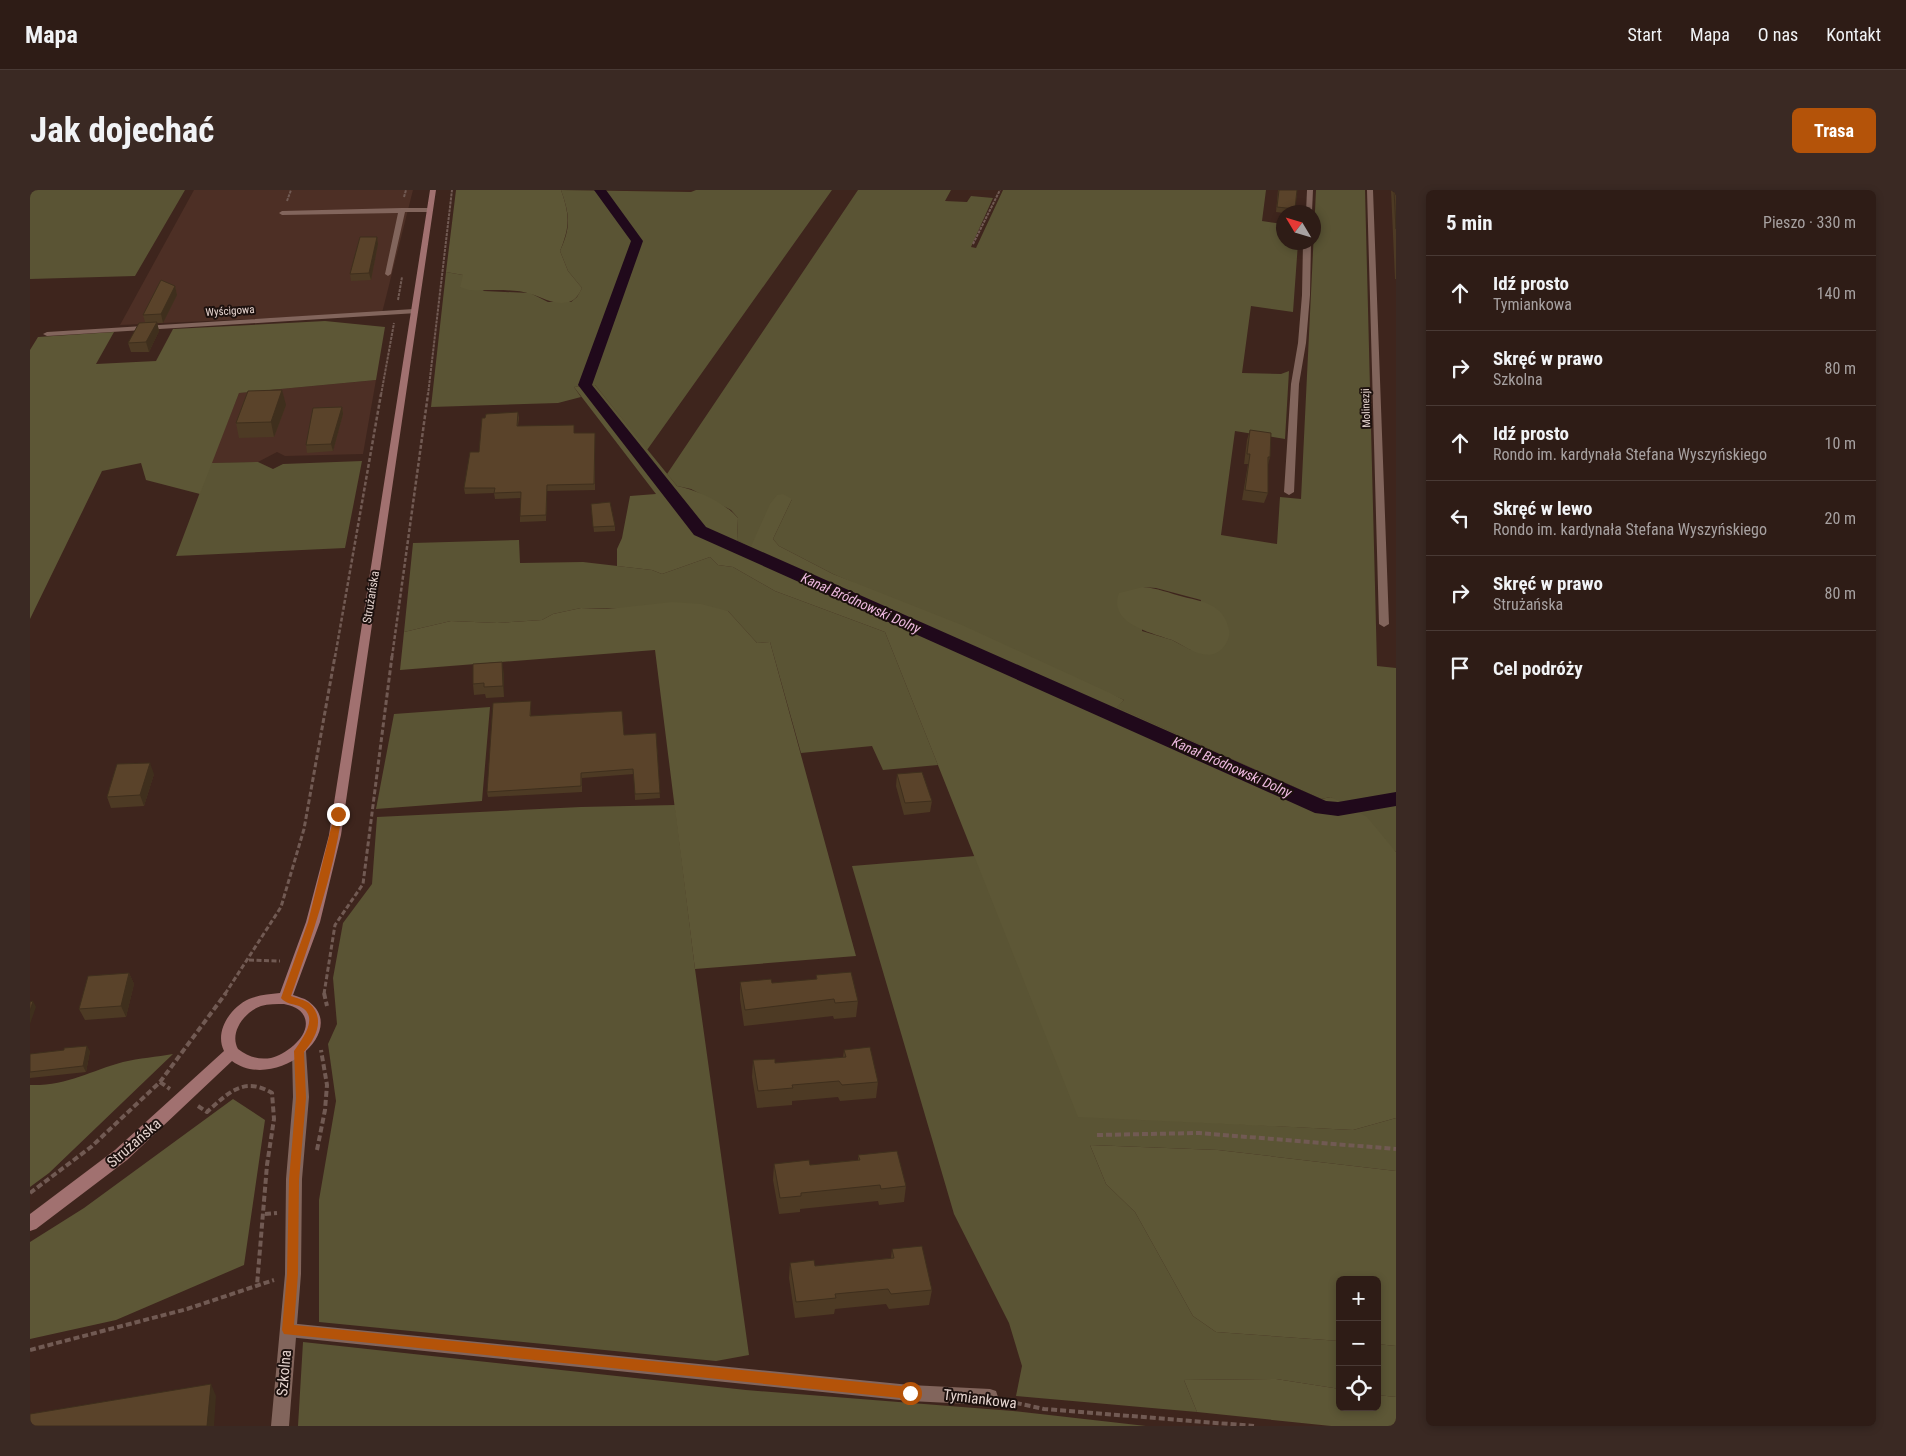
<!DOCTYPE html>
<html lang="pl">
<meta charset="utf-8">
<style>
:root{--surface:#2e1c16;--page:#3a2923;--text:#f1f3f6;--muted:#a7a1a1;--line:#493a35;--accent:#b45309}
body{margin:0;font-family:"Roboto Condensed",sans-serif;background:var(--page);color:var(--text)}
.controls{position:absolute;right:15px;bottom:15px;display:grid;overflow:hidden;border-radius:8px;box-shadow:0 2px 8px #0003}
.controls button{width:45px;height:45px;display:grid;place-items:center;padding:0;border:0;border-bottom:1px solid var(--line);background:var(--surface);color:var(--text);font:25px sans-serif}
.compass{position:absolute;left:1246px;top:15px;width:45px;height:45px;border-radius:50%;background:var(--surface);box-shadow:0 2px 8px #0003;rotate:308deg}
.stop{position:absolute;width:15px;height:15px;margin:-11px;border:4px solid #b45309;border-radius:50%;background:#fff}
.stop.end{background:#b45309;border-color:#fff;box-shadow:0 1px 5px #0008}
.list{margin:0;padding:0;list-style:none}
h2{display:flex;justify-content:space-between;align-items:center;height:65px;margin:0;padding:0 20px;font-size:21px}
h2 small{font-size:16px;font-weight:400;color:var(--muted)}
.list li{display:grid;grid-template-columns:32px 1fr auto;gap:15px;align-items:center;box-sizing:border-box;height:75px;padding:0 20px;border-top:1px solid var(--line)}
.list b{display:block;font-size:19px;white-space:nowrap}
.list p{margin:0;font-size:16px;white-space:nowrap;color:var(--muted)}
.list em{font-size:16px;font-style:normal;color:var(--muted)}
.icon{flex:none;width:28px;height:28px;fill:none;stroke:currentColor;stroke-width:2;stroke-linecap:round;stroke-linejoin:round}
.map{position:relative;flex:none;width:1366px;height:1236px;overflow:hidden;border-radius:8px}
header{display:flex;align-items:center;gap:30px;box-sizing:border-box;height:70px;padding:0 25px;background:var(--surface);border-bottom:1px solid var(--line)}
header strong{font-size:24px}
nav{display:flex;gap:28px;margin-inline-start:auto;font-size:18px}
.intro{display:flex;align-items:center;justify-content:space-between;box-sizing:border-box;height:120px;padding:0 30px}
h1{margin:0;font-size:35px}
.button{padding:12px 22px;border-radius:8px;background:var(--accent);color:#fff;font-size:18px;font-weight:700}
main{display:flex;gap:30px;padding:0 30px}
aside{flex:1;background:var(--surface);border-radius:8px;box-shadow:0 2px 8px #0003}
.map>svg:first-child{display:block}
</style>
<header>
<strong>Mapa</strong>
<nav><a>Start</a><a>Mapa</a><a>O nas</a><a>Kontakt</a></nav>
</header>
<div class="intro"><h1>Jak dojechać</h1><a class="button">Trasa</a></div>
<main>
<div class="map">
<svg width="1366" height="1236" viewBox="0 0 1366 1236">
<rect width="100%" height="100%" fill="#3e251d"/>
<path fill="#4d2f25" d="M164,0H383L352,123L90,135Z
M346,190L333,264L255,266L247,262L228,272L181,273L209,203Z"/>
<path fill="#5a5434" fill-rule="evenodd" d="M0,0H155L105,86L0,89Z
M531,0L661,2L666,0H802L617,260L565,195L544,197L551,207L528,213L401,217L416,82L433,85L454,101L500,103L518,112H541L547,107L552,98L538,81L530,61C541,36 540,26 531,0Z
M828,0H921L915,11L937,12L941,6L963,8L941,57L946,58L973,0H1236L1232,31L1253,34L1254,52L1268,53L1263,122L1221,116L1212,183L1251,184L1259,181L1255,249L1205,241L1191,345L1247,354L1250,307L1271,309L1286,0H1335L1347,476L1366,478V662L1301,607L1291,609L1086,517L1094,510L803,384L749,356L743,349L762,309L728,343L721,357L707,350L708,328L701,320L661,299L647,296L637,284ZM1113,397L1126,398L1171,410L1161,460L1142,450L1112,441Z
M332,271L315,358L146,366L181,273L228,272L243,279L253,274Z
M489,350L490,373L553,372L622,380L632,384L680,367L688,375L703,377L745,401L855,442L908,575L853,580L842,556L771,563L740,452L727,453L698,421L551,418L523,424L512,430L467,433L421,431L374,442L383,353Z
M460,517L452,611L346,619L364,524Z
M645,615L665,779L719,1165L686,1171L289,1132V1010L306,911L298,854L307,834L303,788L313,733L342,694L347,627L551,617Z
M945,666L1049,926L1323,940L1366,928V981L1188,960L1060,955L1076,994L1105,1022L1163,1126L1186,1142L1310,1151V1199L1246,1189L1154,1190L1167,1222L986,1206L992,1176L979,1133L924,1024L822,676Z
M273,1152L716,1200L983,1221L1116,1236H268Z
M1347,1154L1366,1156V1207L1347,1205Z"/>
<path fill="#5d5736" d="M426,0H531C540,26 540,36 530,61L538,81L552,98C549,104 546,110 539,112C525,116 514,108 501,104C483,98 458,101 439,100L430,97L433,85L416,82Z
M295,131L355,137L346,190L209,203L170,304L116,290L111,273L72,281L0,429V160L8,147L84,142L66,174L126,171L143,139Z
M565,195L647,296C667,300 694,312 708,328L707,350L721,356L740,314L747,305L753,304L762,309L743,349L749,356L803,384L932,435L1080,503L1094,510L1087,517L1291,609L1301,607L1337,627L1366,662V928L1323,940L1048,927L855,442L745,401L703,377L688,375L680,367L632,384L622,380L587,376V359L592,348L600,306L626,304L544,197Z
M1113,397C1127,398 1139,403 1154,407C1175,412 1194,415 1199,440C1201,447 1195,458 1188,462C1173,471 1155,456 1142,450C1123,443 1077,434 1089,403Z
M642,412L671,414L698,421L727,453L740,452L826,766L665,779L625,460L370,480L374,442L421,431L467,433L512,430L523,424L551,418L578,419Z
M143,864L19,983L0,997V895C37,896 60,881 93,872C109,868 127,867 143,864Z
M203,909L235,930L214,1075L86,1130L0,1149V1052L54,1018Z
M1060,955L1188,960L1366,981V1156L1347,1154V1090H1310V1151L1186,1142L1163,1126L1105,1022L1076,994Z
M1246,1189L1310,1199V1217H1347V1205L1366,1207V1236H1301L1167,1222L1154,1190Z"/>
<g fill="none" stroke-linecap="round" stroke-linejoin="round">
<path fill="#20091b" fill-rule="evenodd" d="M564,0H576L613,51L562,195L676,337L1296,611L1308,612L1366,602V616L1308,626L1285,623L664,345L548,195L601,51Z"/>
<path stroke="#715a53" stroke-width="2" stroke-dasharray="3 1" stroke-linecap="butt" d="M374,7L376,0
M257,11L261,0
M943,54L970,0
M368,110L372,87
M351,205L364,133
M398,205L422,0"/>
<path stroke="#715a53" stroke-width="2.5" stroke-dasharray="4 2" stroke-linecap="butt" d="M305,467L351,204
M362,467L398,204"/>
<path stroke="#715a53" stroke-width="3" stroke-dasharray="5 2.5" stroke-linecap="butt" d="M219,770L250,771
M195,804L251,717L274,639L305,466
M294,804L305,735L333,694L362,466"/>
<path stroke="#715a53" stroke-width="4" stroke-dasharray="6 3" stroke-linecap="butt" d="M294,803L297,816
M130,892L140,899
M168,916L177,922C198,903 214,886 242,903L244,929L237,975L227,1095
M1067,945L1169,943L1366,959
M287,960L295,920L297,895L291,860
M0,1003L61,957L130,892L196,803
M235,1024L247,1023
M0,1160L157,1119L244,1090
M977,1211L1014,1219L1224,1236"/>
<path fill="#82655c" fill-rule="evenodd" d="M372,18H400L403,20L400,22H375L361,84L358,86L355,84L368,23L252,25L249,23L252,21Z
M258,1133L880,1195L960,1199L966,1201L968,1207L966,1213L960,1215L880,1211L258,1147L252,1145L250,1140L252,1135Z"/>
<path fill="#82655c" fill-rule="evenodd" d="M1277,0H1283L1282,22H1276Z
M1337,0H1343L1359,434L1354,437L1349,434Z
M1273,52H1281L1280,105L1276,153L1269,194L1264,302L1259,305L1254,302L1261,194L1268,153L1272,105Z
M384,119L388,121L387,123L17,146L13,144L17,142Z"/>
<path fill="#82655c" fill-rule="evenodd" d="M269,855L274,857L276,861L279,907L272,989L271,1084L259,1236H241L255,1084L256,989L263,907L262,861L264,857Z"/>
<path fill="#a17170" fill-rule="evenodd" d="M400,0H406L311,645L290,732L263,805C268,807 274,808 278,811C321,841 245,903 202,871L97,970L6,1039L0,1041V1024L85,960L194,861C184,841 201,817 219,809C229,805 239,804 250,803L276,732L299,645ZM254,814C262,816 270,818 274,826C283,844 257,864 241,868C229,870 218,867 208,859C199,843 214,822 231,816C238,814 247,814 254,814Z"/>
</g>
<path fill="#4d3a24" d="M1248,0H1267L1265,22H1254V23L1246,22Z
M1361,0H1366V89H1365Z
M347,47L348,54L341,90L321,91L320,84Z
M145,96L147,105L133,133H127L129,141L119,162H101L98,153L115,132L113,125Z
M256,215L244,247L209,248L206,233Z
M312,217L313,224L303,261L277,263L276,255Z
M488,222L489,228L488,236L544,243H565V300L517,301L516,331L490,332V326L491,308L465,309L464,303L435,304L434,298L449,262Z
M1220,240L1240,267L1238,275V303L1234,313L1212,310L1218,274H1214L1217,250Z
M561,314L585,336V341L564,342Z
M474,483V507L456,508L455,504L444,505L443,494Z
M501,511V526L594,545L626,543L630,608L605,610L604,584L552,588V602L458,607L457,602Z
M124,584L114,616L81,618L77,607Z
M867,584L902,611L900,622L874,625L866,596Z
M99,783L104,794L96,827L55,830L49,819Z
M786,785L828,811L826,827L804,829L803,826L714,836L710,809V792L742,793L786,789Z
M814,860L848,892L846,908L810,911L808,907L762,911V915L727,918L722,887L723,870L745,873L813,867Z
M60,861L56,882L0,888V864Z
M828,965L876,996L874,1012L849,1015L848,1011L770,1019V1022L749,1024L743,990L744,974L780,975L828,970Z
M862,1059L902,1100L899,1115L859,1119L856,1114L805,1119L804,1124L765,1128L759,1088L760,1073L785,1076L861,1068Z"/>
<path fill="#3f2f1d" d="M347,47L348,54L341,90L339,83Z
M145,96L147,105L133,133L131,124Z
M127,132L129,141L119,162L116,152Z
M252,200L256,215L244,247L241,232Z
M312,217L313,224L303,261L301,254Z
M472,472L474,483V507L473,496Z
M120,573L124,584L114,616L110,605Z
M99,783L104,794L96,827L91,816Z
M3,811L6,817L0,834V821Z
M57,856L60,861L56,882L53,876Z
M181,1194L186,1206L184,1236H177Z"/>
<path fill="#5a432a" stroke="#3f2f1d" d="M1249,0H1267L1265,19L1247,17Z
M1364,0H1366V39Z
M330,47H347L339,83L320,84Z
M131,90L145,96L131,124L113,125Z
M127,132L116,152L98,153L109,133Z
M252,200L241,232L206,233L218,201Z
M312,217L301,254L276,255L283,218Z
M488,222L487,236L544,235V243H565L564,294L517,295L516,325L490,326L491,302L464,303L465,298H434L440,262H449L452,228H455L456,224Z
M1220,240L1241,243L1240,267H1238V303L1215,300L1220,264H1217Z
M580,312L585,336L563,337L561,314Z
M472,472L473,496L454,497V493L443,494V474Z
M501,511L500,526L592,521L594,545L626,543L630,603L605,604L603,579L551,583V596L457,602L463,513Z
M120,573L110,605L77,607L87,574Z
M892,582L902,611L875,613L867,584Z
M821,782L828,811L805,813L804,809L715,820L710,792L741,789L742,793L787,789L786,785Z
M99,783L91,816L49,819L58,786Z
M3,811L0,821V812Z
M57,856L53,876L0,882V864L34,860V858Z
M840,857L848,892L812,895L809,891L762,895L763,898L728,901L723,870L745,869V873L816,867L814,860Z
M867,961L876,996L851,999L850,995L771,1003V1006L750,1008L744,974L779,970L780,975L830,970L828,965Z
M892,1056L902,1100L861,1104L858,1099L805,1104L806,1108L766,1112L760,1073L784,1070L785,1076L864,1068L862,1059Z
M181,1194L177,1236H0V1224Z"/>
<path fill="#b45309" d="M305,622L312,624C303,686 282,746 261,806C266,808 275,810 279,813C296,828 286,848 274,862L276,908L269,990L268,1084L264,1135L880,1197L885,1199V1207L880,1209L254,1144L252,1140L257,1084L259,990L266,908L264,861C272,849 291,826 269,816C262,814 255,813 251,808L278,732Z"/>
<g text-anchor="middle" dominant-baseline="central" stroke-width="4" stroke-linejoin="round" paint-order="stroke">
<g font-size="11" fill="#e4d3ce" stroke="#1d110e">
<text transform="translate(200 121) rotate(-4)">Wyścigowa</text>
<text transform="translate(1336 218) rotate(-92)">Molinezji</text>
</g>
<g font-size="12" fill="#e4d3ce" stroke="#1d110e">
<text transform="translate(341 407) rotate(-81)">Strużańska</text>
</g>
<g font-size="14" font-style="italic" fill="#edb8df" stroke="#1d110e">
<text transform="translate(831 413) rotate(24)">Kanał Bródnowski Dolny</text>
<text transform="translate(1202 577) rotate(24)">Kanał Bródnowski Dolny</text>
</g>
<g font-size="15" fill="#e4d3ce" stroke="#1d110e">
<text transform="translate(104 953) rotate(-41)">Strużańska</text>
<text transform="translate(254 1183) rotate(-85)">Szkolna</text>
<text transform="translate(950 1209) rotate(7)">Tymiankowa</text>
</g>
</g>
</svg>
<div class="controls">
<button>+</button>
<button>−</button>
<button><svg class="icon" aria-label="locate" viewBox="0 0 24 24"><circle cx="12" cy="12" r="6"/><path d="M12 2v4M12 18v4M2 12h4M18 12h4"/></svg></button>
</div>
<svg class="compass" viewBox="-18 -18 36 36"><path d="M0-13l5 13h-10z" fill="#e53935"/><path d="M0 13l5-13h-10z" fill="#a7a1a1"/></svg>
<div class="stop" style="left:880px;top:1203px"></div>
<div class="stop end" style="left:308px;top:624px"></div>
</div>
<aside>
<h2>5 min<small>Pieszo · 330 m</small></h2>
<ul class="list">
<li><svg class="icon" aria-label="ahead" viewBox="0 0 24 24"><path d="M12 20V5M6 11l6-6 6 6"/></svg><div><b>Idź prosto</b><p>Tymiankowa</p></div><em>140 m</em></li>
<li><svg class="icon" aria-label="right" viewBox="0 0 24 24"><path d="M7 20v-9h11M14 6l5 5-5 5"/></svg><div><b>Skręć w prawo</b><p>Szkolna</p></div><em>80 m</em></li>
<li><svg class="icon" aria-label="ahead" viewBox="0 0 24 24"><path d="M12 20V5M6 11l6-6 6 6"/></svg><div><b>Idź prosto</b><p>Rondo im. kardynała Stefana Wyszyńskiego</p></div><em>10 m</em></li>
<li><svg class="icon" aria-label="left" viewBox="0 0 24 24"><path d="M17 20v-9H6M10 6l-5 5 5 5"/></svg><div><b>Skręć w lewo</b><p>Rondo im. kardynała Stefana Wyszyńskiego</p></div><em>20 m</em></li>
<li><svg class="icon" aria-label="right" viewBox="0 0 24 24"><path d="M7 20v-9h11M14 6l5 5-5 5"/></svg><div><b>Skręć w prawo</b><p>Strużańska</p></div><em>80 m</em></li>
<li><svg class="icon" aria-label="arrive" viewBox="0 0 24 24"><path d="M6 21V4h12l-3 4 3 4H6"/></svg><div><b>Cel podróży</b></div></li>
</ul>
</aside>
</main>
